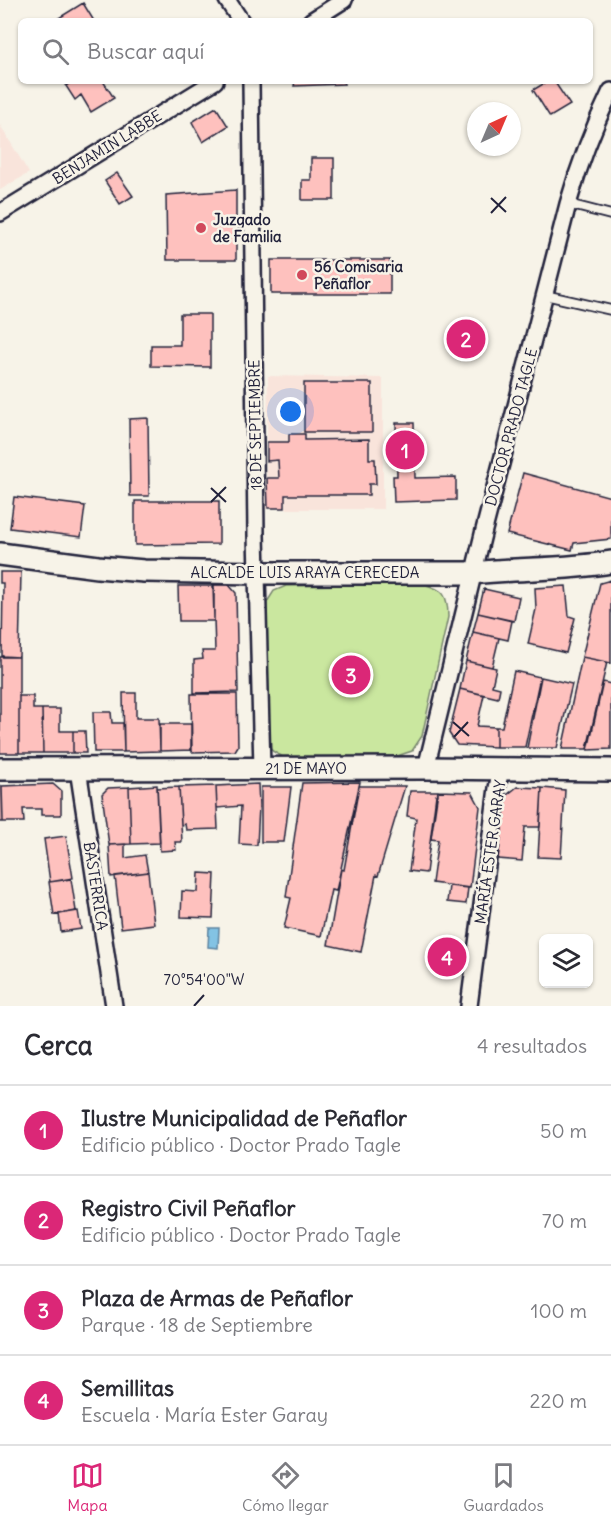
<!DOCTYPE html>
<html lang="es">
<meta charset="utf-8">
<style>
:root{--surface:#fff;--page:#f2f2f3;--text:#2b2b33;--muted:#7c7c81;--line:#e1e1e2;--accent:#db2777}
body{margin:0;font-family:Delius,sans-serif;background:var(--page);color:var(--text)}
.controls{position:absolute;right:18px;bottom:18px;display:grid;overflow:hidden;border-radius:9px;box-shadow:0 2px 4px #0004}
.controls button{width:54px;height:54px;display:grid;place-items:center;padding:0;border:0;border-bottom:2px solid var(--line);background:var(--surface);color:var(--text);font:30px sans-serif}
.compass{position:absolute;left:467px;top:102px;width:54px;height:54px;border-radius:50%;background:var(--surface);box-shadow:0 2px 4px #0004;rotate:44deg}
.you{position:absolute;left:291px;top:412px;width:21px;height:21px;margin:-15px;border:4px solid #fff;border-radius:50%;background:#1a73e8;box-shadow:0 0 0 9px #1a73e833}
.badge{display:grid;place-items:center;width:39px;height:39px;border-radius:50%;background:var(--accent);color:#fff;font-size:20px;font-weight:700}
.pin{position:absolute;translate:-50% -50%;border:3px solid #fff;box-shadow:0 2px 6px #0006}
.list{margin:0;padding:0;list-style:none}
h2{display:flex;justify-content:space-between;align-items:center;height:78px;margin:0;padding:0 24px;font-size:26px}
h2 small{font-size:20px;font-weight:400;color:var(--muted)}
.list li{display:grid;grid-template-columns:39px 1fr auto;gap:18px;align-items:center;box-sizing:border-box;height:90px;padding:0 24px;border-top:2px solid var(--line)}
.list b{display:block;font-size:22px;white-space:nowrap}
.list p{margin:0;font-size:20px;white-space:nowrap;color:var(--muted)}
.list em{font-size:20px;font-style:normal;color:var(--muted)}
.icon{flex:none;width:33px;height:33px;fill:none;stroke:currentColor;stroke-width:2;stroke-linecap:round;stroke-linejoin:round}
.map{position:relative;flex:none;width:611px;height:1006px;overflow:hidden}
.search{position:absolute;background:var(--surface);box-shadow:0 2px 4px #0004;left:18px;right:18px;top:18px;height:66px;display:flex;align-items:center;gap:15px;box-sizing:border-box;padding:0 21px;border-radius:9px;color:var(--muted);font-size:22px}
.sheet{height:438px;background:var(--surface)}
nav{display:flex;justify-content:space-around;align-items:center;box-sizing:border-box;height:84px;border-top:2px solid var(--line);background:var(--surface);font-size:16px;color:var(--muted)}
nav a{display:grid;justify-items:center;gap:3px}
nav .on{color:var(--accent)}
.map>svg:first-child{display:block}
</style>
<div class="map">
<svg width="611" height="1006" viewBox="0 0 611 1006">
<rect width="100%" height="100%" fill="#f7f3e8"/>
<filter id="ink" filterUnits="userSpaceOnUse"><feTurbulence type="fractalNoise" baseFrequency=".0167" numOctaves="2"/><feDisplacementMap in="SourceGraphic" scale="12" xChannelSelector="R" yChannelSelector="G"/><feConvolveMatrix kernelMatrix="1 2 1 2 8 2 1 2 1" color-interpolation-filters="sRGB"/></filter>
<g filter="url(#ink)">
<path fill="#f9e4db" d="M0,125L29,173L0,190Z
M268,376L383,378V509H266Z"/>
<path fill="#cae79f" stroke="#76846d" stroke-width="1.5" d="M422,584C444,589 448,595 448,617L422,736L412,751L391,758L282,756C269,751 268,747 265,734L267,602L274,591L286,586Z"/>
<path fill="#83c3e4" stroke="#5c83a0" stroke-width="1.5" d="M209,928H219L218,948L208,947Z"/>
<path fill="#fec1be" stroke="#22223b" stroke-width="1.5" d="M83,3L94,21H54Z
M73,81H103L114,98L91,112L81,95L75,100L66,86Z
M295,81H343L344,84L294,86Z
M548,81H554L570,105L550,117L533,90Z
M216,107L228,126L203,142L192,122Z
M311,158H334V200H302V180H311Z
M117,173L133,196L120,204L105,181Z
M236,190V260H167L166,195Z
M271,260H390V294H271Z
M180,314H210V367L151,366V345H180Z
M304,383H372V432H304Z
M148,418L149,496H130L129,419Z
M396,423H414L415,478L456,477V500L394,502L393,476H397Z
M289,434H305V440L369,439V459H375L376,484H369V495H285V508H268L267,478H279L278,460L267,461V442H289Z
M523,473L611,497V539L574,543L572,550L507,534Z
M14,497L85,506L81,537L10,528Z
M135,501H219V544L135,545Z
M0,572H21L19,657L2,656L3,583H0Z
M611,580V663L582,657L600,583Z
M213,585H229L236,593L238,692L194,693V660L203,659L202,651H215Z
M178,586H214V621H179Z
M566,586L569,616L575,618L566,653L528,644L536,609L535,588Z
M484,589L519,597L514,621L478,613Z
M478,613L512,621L508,640L473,632Z
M473,632L499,638L492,667L466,661Z
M0,657H19V753H0Z
M582,657L607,662L587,749H562Z
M466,661L496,668L492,686L500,688L498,698L460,689Z
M514,671L540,677L525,747H496V727H502Z
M541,677L572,684L557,748H527Z
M603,682L611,684V749L588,750Z
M460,689L484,695L477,726L496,727V747L457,745L449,733Z
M123,693H136V718H159L160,751L124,752Z
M191,694H237L238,746L235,751L192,752Z
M19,696H33V709H42L43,753H19Z
M42,709H60V731H73V753H43Z
M93,712H111L112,723H123L124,752H94Z
M160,724H191V750L160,751Z
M73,731H85L86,753H73Z
M360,782L336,891L331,890L321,936L284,928L291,898L286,897L302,783Z
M53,784L61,791V815H41V809H23L24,822H3L2,786Z
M258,784L259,806L257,845L239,844L241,806L217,808L216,786Z
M157,785L160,843L131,844L129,787Z
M0,786H2L3,822H0Z
M216,786L218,829L186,830L185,824L181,825L179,787Z
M359,786H405L378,876L376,875L361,952L328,945L341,869L344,870Z
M129,787L131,844L109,845L102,794L108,788Z
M179,787L182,842H175L176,850L160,851L157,788Z
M261,787H291L284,842H261Z
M517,787L542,788L540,827H525L522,861L498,859L507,795Z
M542,788L565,790L561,858L538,857Z
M410,791H438V795H436L426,873L409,871L416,818L407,816Z
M438,791L472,792L480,807L470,888L432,883L438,840L431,839Z
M66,836L73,878L50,882L44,839Z
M125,844V858L145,855L148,872L111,877L109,845Z
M148,872L154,924L121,928L115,876Z
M199,873L215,874L213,918L181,917L182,891L198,892Z
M71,879L76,911L54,915L49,882Z
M449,886L468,888L466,904L447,902Z
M78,911L81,929L61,932L59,914Z"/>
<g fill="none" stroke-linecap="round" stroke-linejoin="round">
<g stroke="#22223b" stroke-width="12">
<path id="lane" d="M568,204L611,215
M545,295L611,310"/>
</g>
<g stroke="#22223b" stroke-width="20">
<path id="street" d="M227,0L241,21
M311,21L344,0
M251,81L256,535L262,769
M0,213L215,81
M426,768L484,530L568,204C579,165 593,128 611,91
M78,769L114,1006
M469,1006L497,788L501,769"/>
</g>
<g stroke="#22223b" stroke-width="26">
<path id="secondary" d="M0,554L98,567L144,571L257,573H473C519,568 566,570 611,562
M0,769L426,768L611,770"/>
</g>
<use href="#lane" stroke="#f7f3e8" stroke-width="8"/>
<use href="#street" stroke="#f7f3e8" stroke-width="15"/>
<use href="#secondary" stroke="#f7f3e8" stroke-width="21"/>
</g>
</g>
<path fill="none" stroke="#22223b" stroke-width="2" d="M491,198L506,212M491,213L506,197M211,488L226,502M211,502L226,487M453,722L469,736M454,737L468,722M194,1006L204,995"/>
<g fill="#d1495b" stroke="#f7f3e8" stroke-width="2">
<circle cx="201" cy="228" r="6"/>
<circle cx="302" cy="275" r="6"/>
</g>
<g text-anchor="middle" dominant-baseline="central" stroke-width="5" stroke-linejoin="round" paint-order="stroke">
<g font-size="15" fill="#22223b" stroke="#f7f3e8">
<text transform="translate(107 147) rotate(-32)">BENJAMIN LABBE</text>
<text transform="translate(255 425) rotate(-91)">18 DE SEPTIEMBRE</text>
<text transform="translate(511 427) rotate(-75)">DOCTOR PRADO TAGLE</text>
<text x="305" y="572">ALCALDE LUIS ARAYA CERECEDA</text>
<text x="306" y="768">21 DE MAYO</text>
<text transform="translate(490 852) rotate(-82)">MARÍA ESTER GARAY</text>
<text transform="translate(96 886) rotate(81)">BASTERRICA</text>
</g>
<g font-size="15" font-weight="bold" fill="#22223b" stroke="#f7f3e8" text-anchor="start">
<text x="213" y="219">Juzgado<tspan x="213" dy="17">de Familia</tspan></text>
<text x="314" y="266">56 Comisaria<tspan x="314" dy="17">Peñaflor</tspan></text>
</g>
</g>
<g font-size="15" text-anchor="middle" fill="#22223b" stroke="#f7f3e8" stroke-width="5" stroke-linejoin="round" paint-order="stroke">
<text x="204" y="985">70°54'00"W</text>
</g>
</svg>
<div class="controls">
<button><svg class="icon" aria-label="layers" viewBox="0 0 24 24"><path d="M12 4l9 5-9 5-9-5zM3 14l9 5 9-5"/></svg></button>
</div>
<svg class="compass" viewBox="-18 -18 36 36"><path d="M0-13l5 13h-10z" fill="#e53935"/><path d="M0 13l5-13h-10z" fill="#7c7c81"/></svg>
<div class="you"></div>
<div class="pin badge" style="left:405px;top:450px">1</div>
<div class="pin badge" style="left:466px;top:339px">2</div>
<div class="pin badge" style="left:351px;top:675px">3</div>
<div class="pin badge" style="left:447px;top:957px">4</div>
<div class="search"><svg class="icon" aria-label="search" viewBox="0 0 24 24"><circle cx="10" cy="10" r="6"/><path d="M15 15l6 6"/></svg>Buscar aquí</div>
</div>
<section class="sheet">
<h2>Cerca<small>4 resultados</small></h2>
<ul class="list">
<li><span class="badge">1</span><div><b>Ilustre Municipalidad de Peñaflor</b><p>Edificio público · Doctor Prado Tagle</p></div><em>50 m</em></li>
<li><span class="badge">2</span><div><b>Registro Civil Peñaflor</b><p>Edificio público · Doctor Prado Tagle</p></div><em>70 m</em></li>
<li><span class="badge">3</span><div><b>Plaza de Armas de Peñaflor</b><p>Parque · 18 de Septiembre</p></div><em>100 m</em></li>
<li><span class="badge">4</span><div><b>Semillitas</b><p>Escuela · María Ester Garay</p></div><em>220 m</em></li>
</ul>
</section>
<nav>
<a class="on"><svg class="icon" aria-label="map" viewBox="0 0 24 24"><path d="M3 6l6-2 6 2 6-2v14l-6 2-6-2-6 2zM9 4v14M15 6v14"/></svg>Mapa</a>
<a><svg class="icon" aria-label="directions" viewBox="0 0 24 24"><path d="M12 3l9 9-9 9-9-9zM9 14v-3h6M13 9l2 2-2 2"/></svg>Cómo llegar</a>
<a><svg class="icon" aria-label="saved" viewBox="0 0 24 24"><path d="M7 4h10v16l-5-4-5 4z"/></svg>Guardados</a>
</nav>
